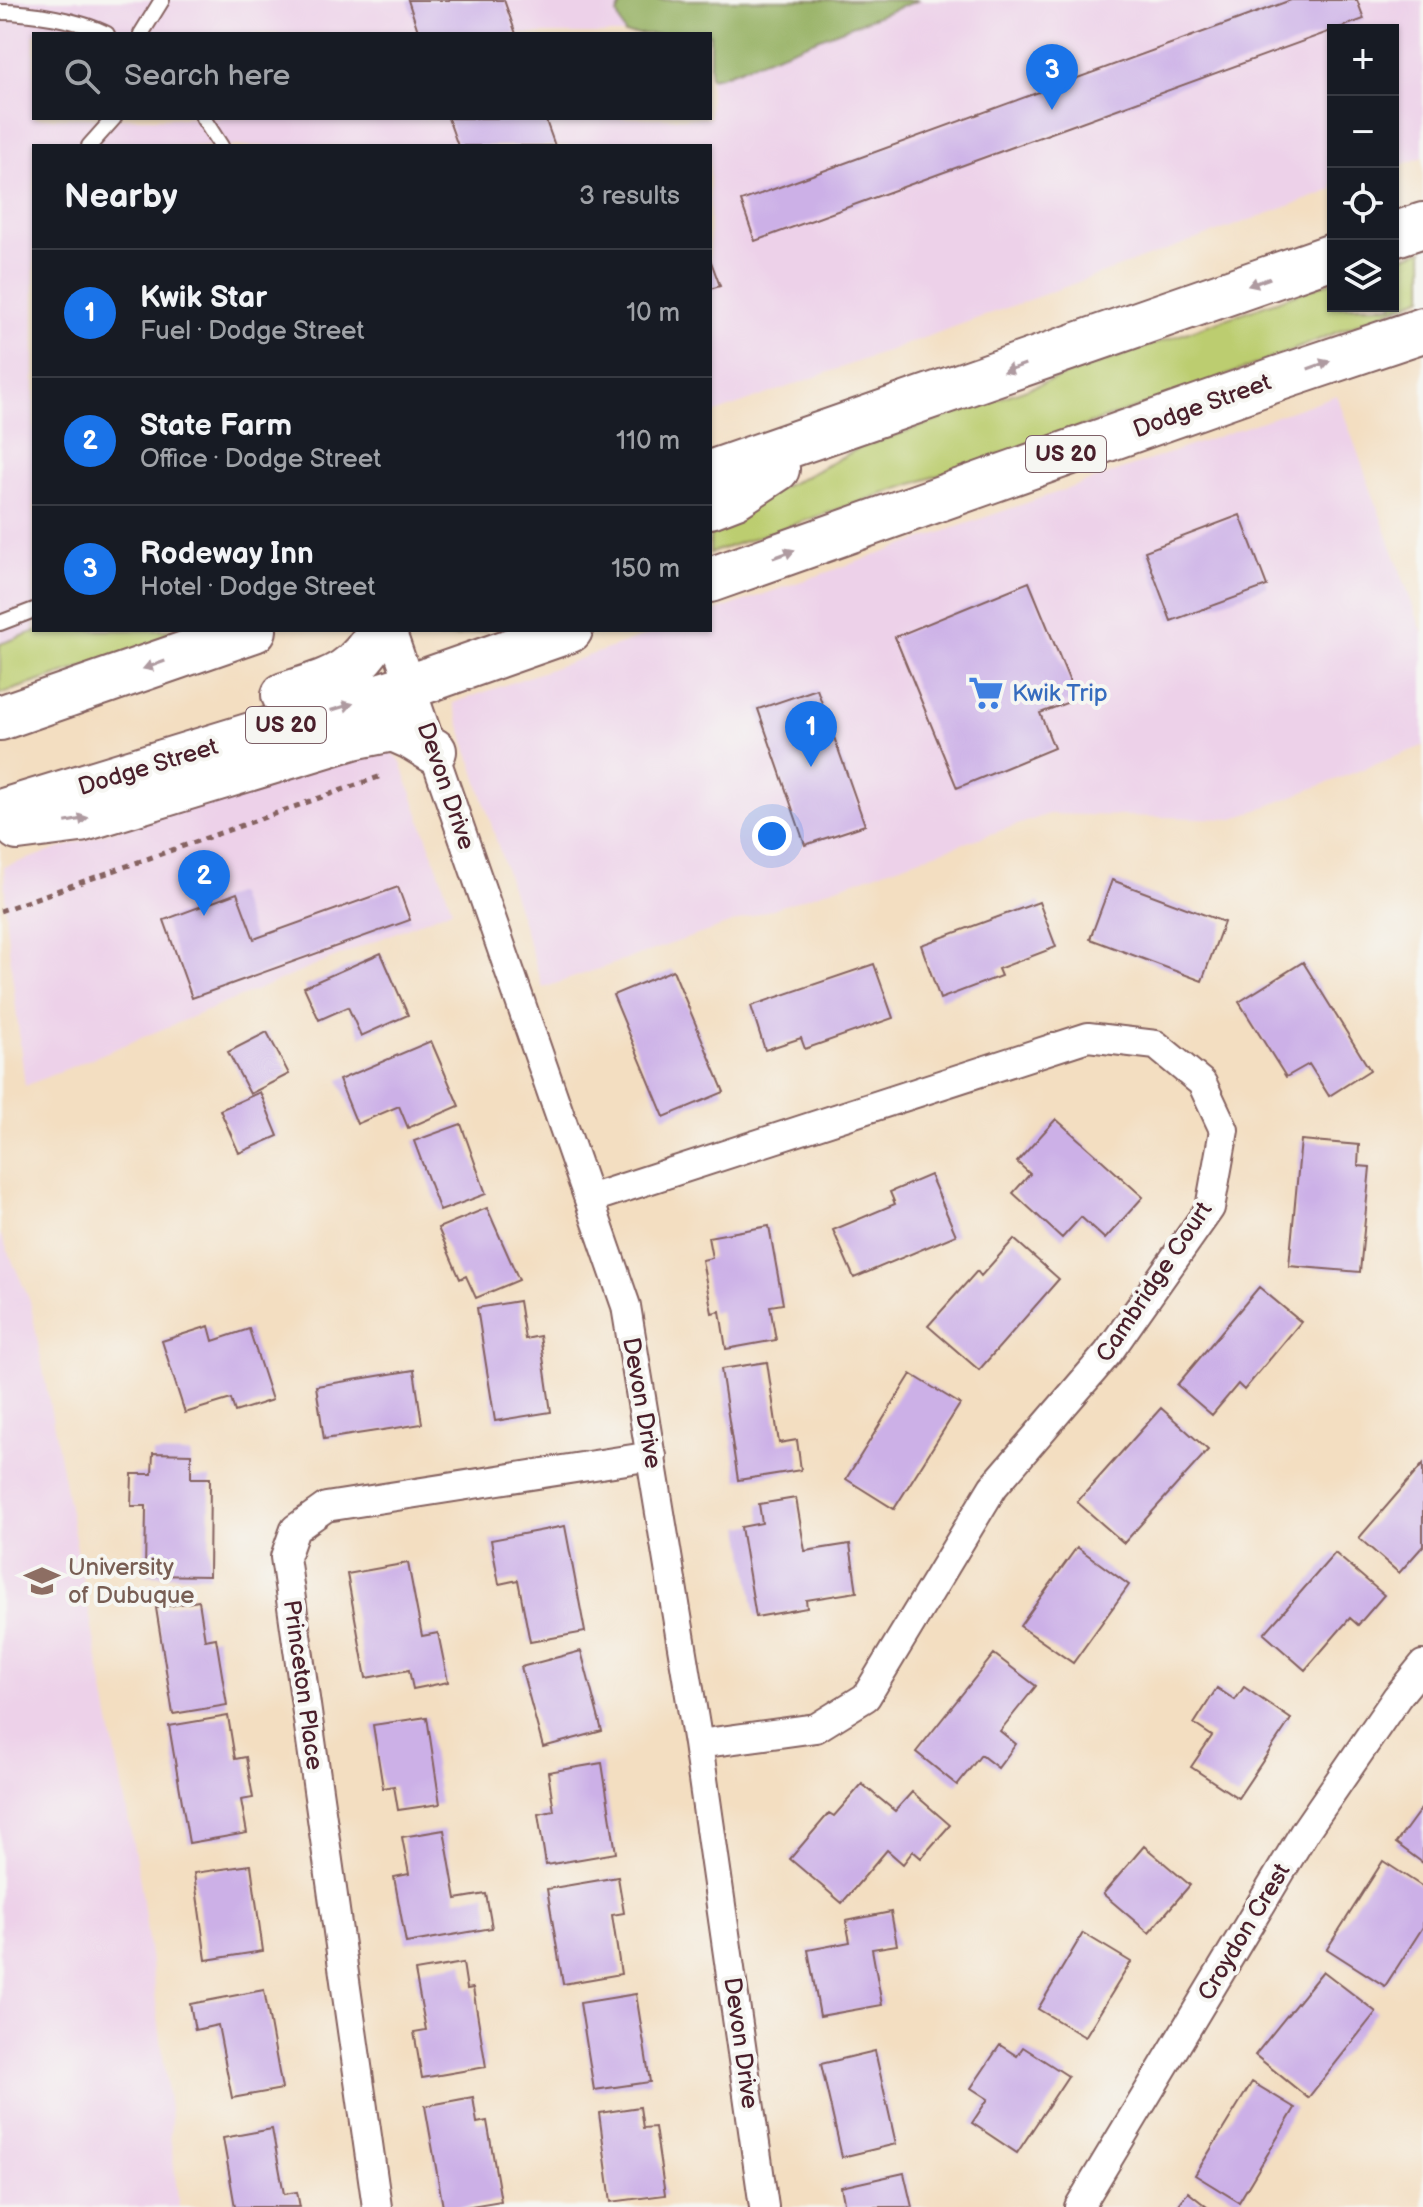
<!DOCTYPE html>
<meta charset="utf-8">
<style>
:root{--surface:#171b24;--page:#242831;--text:#f1f3f6;--muted:#9ea1a6;--line:#363941;--accent:#1a73e8}
body{margin:0;font-family:"Balsamiq Sans",sans-serif;background:var(--page);color:var(--text)}
.controls{position:absolute;right:24px;top:24px;display:grid;overflow:hidden;border-radius:0px;box-shadow:0 2px 6px #0004}
.controls button{width:72px;height:72px;display:grid;place-items:center;padding:0;border:0;border-bottom:2px solid var(--line);background:var(--surface);color:var(--text);font:40px sans-serif}
.you{position:absolute;left:772px;top:836px;width:28px;height:28px;margin:-20px;border:6px solid #fff;border-radius:50%;background:#1a73e8;box-shadow:0 0 0 12px #1a73e833}
.badge{display:grid;place-items:center;width:52px;height:52px;border-radius:50%;background:var(--accent);color:#fff;font-size:26px;font-weight:700}
.pin{position:absolute;translate:-50% -66px;filter:drop-shadow(0 2px 4px #0008)}
.pin::after{content:'';position:absolute;top:42px;width:28px;height:24px;background:inherit;clip-path:polygon(0 0,100% 0,50% 100%)}
.list{margin:0;padding:0;list-style:none}
h2{display:flex;justify-content:space-between;align-items:center;height:104px;margin:0;padding:0 32px;font-size:34px}
h2 small{font-size:26px;font-weight:400;color:var(--muted)}
.list li{display:grid;grid-template-columns:52px 1fr auto;gap:24px;align-items:center;box-sizing:border-box;height:128px;padding:0 32px;border-top:2px solid var(--line)}
.list b{display:block;font-size:30px;white-space:nowrap}
.list p{margin:0;font-size:26px;white-space:nowrap;color:var(--muted)}
.list em{font-size:26px;font-style:normal;color:var(--muted)}
.icon{flex:none;width:44px;height:44px;fill:none;stroke:currentColor;stroke-width:2;stroke-linecap:round;stroke-linejoin:round}
.map{position:relative;flex:none;width:1423px;height:2207px;overflow:hidden}
.search{position:absolute;background:var(--surface);box-shadow:0 2px 6px #0004;left:32px;top:32px;width:680px;height:88px;display:flex;align-items:center;gap:20px;box-sizing:border-box;padding:0 28px;border-radius:0px;color:var(--muted);font-size:30px}
.panel{position:absolute;background:var(--surface);box-shadow:0 2px 6px #0004;left:32px;top:144px;width:680px;height:488px;border-radius:0px}
.map>svg:first-child{display:block}
</style>
<div class="map">
<svg width="1423" height="2207" viewBox="0 0 1423 2207">
<rect width="100%" height="100%" fill="#f6f6f2"/>
<filter id="ink" filterUnits="userSpaceOnUse"><feTurbulence type="fractalNoise" baseFrequency=".0125" numOctaves="2"/><feDisplacementMap in="SourceGraphic" scale="16" xChannelSelector="R" yChannelSelector="G"/><feConvolveMatrix kernelMatrix="1 2 1 2 8 2 1 2 1" color-interpolation-filters="sRGB"/></filter>
<filter id="wash" filterUnits="userSpaceOnUse"><feTurbulence type="fractalNoise" baseFrequency=".006" numOctaves="4" result="noise"/><feDisplacementMap in="SourceGraphic" scale="32" xChannelSelector="R" yChannelSelector="G"/><feGaussianBlur stdDeviation="1.8" result="paint"/><feColorMatrix in="noise" values="0 0 0 0 0 0 0 0 0 0 0 0 0 0 0 0 0 1.4 0 .05"/><feComposite in="paint" operator="in"/></filter>
<g filter="url(#wash)">
<rect width="100%" height="100%" fill="#f3dec1"/>
<path fill="#edd1e9" fill-rule="evenodd" d="M0,0H1423V157L1393,168V30H1333V190L710,415V146H34V630H114L0,670ZM34,34H710V118H34Z
M1337,395L1423,634V746L1234,819L1049,814L543,988L453,703L662,630H710V613Z
M381,744L400,760L452,909L25,1086L6,922L4,867L354,750Z
M0,1233L30,1301L141,1886L171,2118L170,2135L179,2207H0Z"/>
<path fill="#bccd70" stroke="#83764e" stroke-width="2" d="M1423,250V297L1303,346L1183,392L710,553V518L803,478L859,448L1333,281V306H1393V260Z
M39,630H196L0,694V644Z
M431,630H486L458,636L437,638Z"/>
<path fill="#95b062" stroke="#706846" stroke-width="2" d="M623,0H919L721,76L710,78V34H625L617,14Z"/>
<g id="blocks">
<path fill="#ccb0e7" d="M408,0H504L516,34H419Z
M1291,0H1357L1364,19L755,241L741,201Z
M448,118H545L555,146H458Z
M710,259L720,286L710,289Z
M1240,515L1267,586L1171,621L1145,551Z
M1029,582L1077,699L1040,713L1054,748L957,788L895,637Z
M817,689L865,825L805,845L758,709Z
M1112,880L1224,922L1202,981L1090,939Z
M398,887L410,920L192,998L164,920L237,893L254,939Z
M1039,902L1056,947L998,969L1001,976L940,999L921,945Z
M381,953L408,1015L361,1036L348,1007L319,1020L304,987Z
M1303,962L1370,1070L1329,1096L1309,1064L1286,1077L1239,1002Z
M874,964L893,1018L805,1049L801,1038L765,1050L751,1006Z
M673,970L724,1092L664,1117L613,995Z
M267,1032L289,1074L250,1094L228,1052Z
M431,1041L459,1106L408,1128L399,1106L357,1124L339,1080Z
M260,1092L278,1136L239,1153L220,1110Z
M1056,1119L1143,1197L1105,1239L1081,1217L1062,1238L1013,1193L1030,1174L1017,1162Z
M461,1124L486,1194L440,1211L414,1141Z
M1301,1140L1359,1145L1358,1166L1370,1167L1360,1272L1289,1266Z
M930,1175L956,1235L854,1278L833,1230L895,1204L890,1192Z
M487,1208L519,1280L476,1298L466,1276L460,1279L438,1228Z
M769,1226L783,1304L770,1306L776,1340L726,1349L720,1311L712,1313L702,1260L712,1258L708,1237Z
M1014,1239L1059,1279L979,1370L928,1326L977,1271L981,1276Z
M1259,1287L1301,1322L1244,1390L1238,1384L1212,1415L1177,1385Z
M519,1301L525,1339L540,1336L551,1412L495,1421L477,1308Z
M209,1326L213,1341L249,1329L272,1400L235,1412L231,1399L185,1413L162,1341Z
M767,1362L779,1443L797,1440L801,1470L738,1480L721,1369Z
M414,1370L422,1424L324,1439L316,1386Z
M911,1374L960,1404L894,1509L846,1479Z
M1161,1408L1208,1450L1124,1543L1077,1502Z
M153,1453L191,1454V1478H210L209,1576L145,1575L146,1506H131L132,1474H152Z
M1423,1464V1546L1399,1573L1359,1538Z
M796,1498L805,1551L850,1544L857,1592L806,1600L807,1608L756,1617L741,1527L762,1523L759,1504Z
M565,1526L585,1632L530,1642L518,1580L499,1584L491,1540Z
M1077,1547L1129,1585L1073,1663L1020,1626Z
M1335,1553L1384,1595L1358,1625L1350,1618L1305,1670L1264,1634Z
M408,1563L422,1636L438,1633L448,1682L413,1689L409,1670L366,1678L347,1574Z
M199,1601L205,1640L216,1638L227,1705L173,1714L156,1608Z
M581,1651L602,1731L543,1747L521,1667Z
M994,1654L1036,1686L1000,1731L1016,1744L998,1768L981,1755L957,1785L916,1752Z
M1244,1687L1291,1719L1238,1798L1191,1767L1212,1736L1194,1724L1217,1688L1235,1700Z
M228,1716L235,1759L246,1757L253,1798L241,1800L247,1833L189,1843L169,1726Z
M427,1717L440,1804L398,1810L394,1786L383,1788L373,1725Z
M602,1763L616,1853L546,1865L538,1814L554,1811L548,1772Z
M862,1784L895,1811L912,1792L950,1825L921,1858L913,1851L903,1864L887,1850L842,1903L790,1859L829,1813L834,1816Z
M1423,1806V1863L1396,1843Z
M444,1830L456,1899L486,1894L492,1928L406,1943L394,1877L409,1874L402,1837Z
M1144,1846L1190,1885L1149,1933L1103,1894Z
M1383,1861L1423,1887V1927L1385,1986L1327,1949Z
M251,1865L263,1951L206,1960L194,1873Z
M618,1877L624,1913L612,1915L621,1974L563,1984L547,1889Z
M891,1912L897,1945L872,1949L882,2005L820,2016L808,1950L850,1942L846,1921Z
M1083,1933L1131,1962L1085,2037L1038,2009Z
M463,1963L467,1989L473,1988L486,2067L422,2078L414,2032L426,2030L415,1971Z
M1323,1971L1376,2012L1308,2098L1255,2055Z
M264,1990L282,2089L232,2098L218,2025L195,2030L190,2004Z
M636,1994L650,2082L594,2090L580,2003Z
M1000,2045L1017,2056L1023,2047L1068,2076L1017,2153L972,2123L988,2099L971,2088Z
M875,2051L896,2144L842,2157L821,2064Z
M1252,2082L1295,2108L1239,2202L1195,2175Z
M473,2097L477,2123L487,2121L501,2201L465,2207H443L425,2106Z
M640,2107L643,2128L655,2127L665,2195L611,2202L599,2113Z
M272,2129L284,2194L297,2192L300,2207H235L223,2138Z
M904,2173L912,2207H845L841,2187Z
M1188,2192L1207,2207H1177Z"/>
</g>
</g>
<g filter="url(#ink)">
<use href="#blocks" fill-opacity="0" stroke="#856260" stroke-width="2"/>
<g fill="none" stroke-linecap="round" stroke-linejoin="round">
<g stroke="#856260" stroke-width="18">
<path id="service" d="M0,12C31,12 80,20 107,34
M141,34L162,0
M203,118L221,146
M89,146L114,118
M0,623L34,610"/>
</g>
<g stroke="#856260" stroke-width="32">
<path id="minor" d="M391,630L626,1306L698,1744L764,2207
M589,1199L1088,1037L1156,1045L1202,1083L1224,1130L1210,1208L1108,1353L993,1487L866,1697L816,1728L698,1744
M377,2207L285,1557L295,1529L326,1507L652,1456
M1079,2207L1305,1831L1397,1697L1423,1665"/>
</g>
<g stroke="#856260" stroke-width="48">
<path id="trunk" d="M1393,235L1423,225
M710,473L1333,256
M710,506L736,496L777,469
M710,580L1280,378L1423,330
M284,695C330,680 355,676 380,630
M0,718L254,630
M0,812L411,686L570,630
M18,828L80,820L353,737L393,729L411,737L434,751"/>
</g>
<path stroke="#856260" stroke-width="5" stroke-dasharray="6 6" stroke-linecap="butt" d="M0,911L384,775"/>
<use href="#service" stroke="#fff" stroke-width="14"/>
<use href="#minor" stroke="#fff" stroke-width="28"/>
<use href="#trunk" stroke="#fff" stroke-width="44"/>
</g>
<defs><path id="oneway-solid" d="M-6-.8H1V-3.2L6.5 0L1 3.2V.8H-6Z" transform="scale(2)"/></defs>
<g fill="#ae9aa0">
<use href="#oneway-solid" transform="translate(1259 282) rotate(161)"/>
<use href="#oneway-solid" transform="translate(1319 365) rotate(-19)"/>
<use href="#oneway-solid" transform="translate(1014 368) rotate(161)"/>
<use href="#oneway-solid" transform="translate(784 554) rotate(-20)"/>
<use href="#oneway-solid" transform="translate(154 665) rotate(161)"/>
<use href="#oneway-solid" transform="translate(342 707) rotate(-17)"/>
<use href="#oneway-solid" transform="translate(77 820) rotate(-11)"/>
</g>
</g>
<defs>
<g id="supermarket-bare" transform="scale(2.76)"><path d="M-6-5.5h2.5l.6 2H6L4.5 2H-2.5L-4.4-4H-6ZM-1.5 3.2a1.3 1.3 0 1 0 .1 0ZM3 3.2a1.3 1.3 0 1 0 .1 0Z" fill="#3f7fe0" stroke="#f6f6f2" stroke-width="2.5" paint-order="stroke"/></g>
<g id="university-bare" transform="scale(2.76)"><path d="M0-5L7-2L0 1L-7-2ZM-4 1L0 2.5L4 1V4Q0 6-4 4Z" fill="#8d6e63" stroke="#f6f6f2" stroke-width="2.5" paint-order="stroke"/></g>
</defs>
<g fill-rule="evenodd">
<use href="#supermarket-bare" x="986" y="693"/>
<use href="#university-bare" x="42" y="1581"/>
</g>
<g text-anchor="middle" dominant-baseline="central" stroke-width="8" stroke-linejoin="round" paint-order="stroke">
<g fill="#f6f6f2" stroke="#7e6067" stroke-width="2">
<rect x="1026" y="436" width="80" height="36" rx="6"/>
<rect x="246" y="707" width="80" height="36" rx="6"/>
</g>
<g font-size="22" font-weight="bold" fill="#4a1f2b">
<text x="1066" y="454">US 20</text>
<text x="286" y="725">US 20</text>
</g>
<g font-size="24" fill="#4a1f2b" stroke="#f6f6f2">
<text transform="translate(1202 406) rotate(-20)">Dodge Street</text>
<text transform="translate(148 767) rotate(-17)">Dodge Street</text>
<text transform="translate(446 786) rotate(71)">Devon Drive</text>
<text transform="translate(1154 1282) rotate(-56)">Cambridge Court</text>
<text transform="translate(642 1403) rotate(80)">Devon Drive</text>
<text transform="translate(303 1685) rotate(82)">Princeton Place</text>
<text transform="translate(1244 1932) rotate(-59)">Croydon Crest</text>
<text transform="translate(741 2043) rotate(82)">Devon Drive</text>
</g>
<g font-size="24" fill="#366cbe" stroke="#f6f6f2" text-anchor="start">
<text x="1012" y="693">Kwik Trip</text>
</g>
<g font-size="24" fill="#785e54" stroke="#f6f6f2" text-anchor="start">
<text x="68" y="1567">University<tspan x="68" dy="28">of Dubuque</tspan></text>
</g>
</g>
</svg>
<div class="controls">
<button>+</button>
<button>−</button>
<button><svg class="icon" aria-label="locate" viewBox="0 0 24 24"><circle cx="12" cy="12" r="6"/><path d="M12 2v4M12 18v4M2 12h4M18 12h4"/></svg></button>
<button><svg class="icon" aria-label="layers" viewBox="0 0 24 24"><path d="M12 4l9 5-9 5-9-5zM3 14l9 5 9-5"/></svg></button>
</div>
<div class="you"></div>
<div class="pin badge" style="left:811px;top:767px">1</div>
<div class="pin badge" style="left:204px;top:916px">2</div>
<div class="pin badge" style="left:1052px;top:110px">3</div>
<div class="search"><svg class="icon" aria-label="search" viewBox="0 0 24 24"><circle cx="10" cy="10" r="6"/><path d="M15 15l6 6"/></svg>Search here</div>
<section class="panel">
<h2>Nearby<small>3 results</small></h2>
<ul class="list">
<li><span class="badge">1</span><div><b>Kwik Star</b><p>Fuel · Dodge Street</p></div><em>10 m</em></li>
<li><span class="badge">2</span><div><b>State Farm</b><p>Office · Dodge Street</p></div><em>110 m</em></li>
<li><span class="badge">3</span><div><b>Rodeway Inn</b><p>Hotel · Dodge Street</p></div><em>150 m</em></li>
</ul>
</section>
</div>
